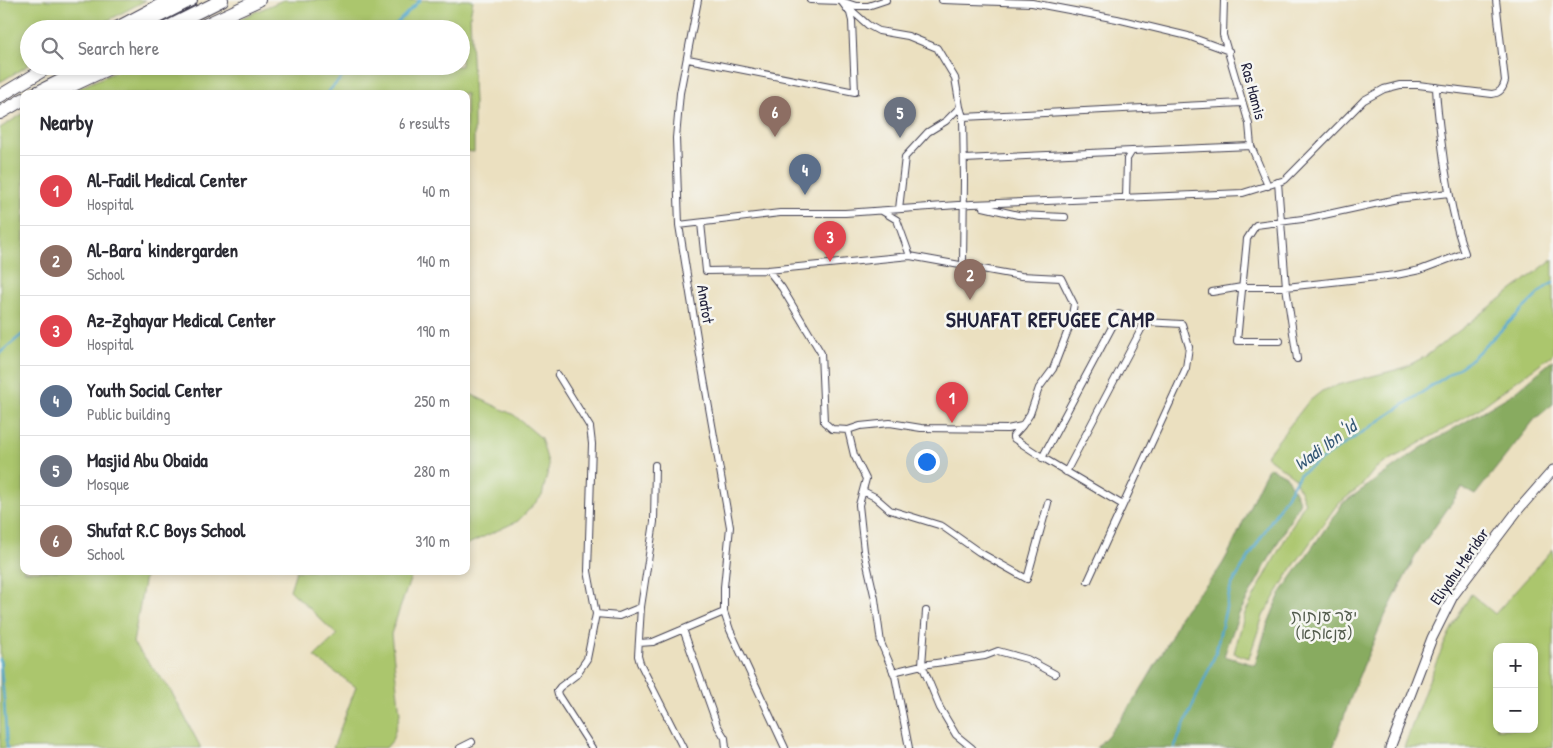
<!DOCTYPE html>
<meta charset="utf-8">
<style>
:root{--surface:#fff;--page:#f7f7f7;--text:#2b2b33;--muted:#7c7c81;--line:#e1e1e2;--accent:#ea580c}
body{margin:0;font-family:"Patrick Hand","Playpen Sans Hebrew",sans-serif;background:var(--page);color:var(--text)}
.controls{position:absolute;right:15px;bottom:15px;display:grid;overflow:hidden;border-radius:10px;box-shadow:0 2px 8px #0003}
.controls button{width:45px;height:45px;display:grid;place-items:center;padding:0;border:0;border-bottom:1px solid var(--line);background:var(--surface);color:var(--text);font:25px sans-serif}
.you{position:absolute;left:926px;top:461px;width:18px;height:18px;margin:-12px;border:4px solid #fff;border-radius:50%;background:#1a73e8;box-shadow:0 0 0 8px #1a73e833}
.badge{display:grid;place-items:center;width:32px;height:32px;border-radius:50%;background:var(--accent);color:#fff;font-size:16px;font-weight:700}
.pin{position:absolute;translate:-50% -41px;filter:drop-shadow(0 1px 2px #0008)}
.pin::after{content:'';position:absolute;top:26px;width:18px;height:15px;background:inherit;clip-path:polygon(0 0,100% 0,50% 100%)}
.list{margin:0;padding:0;list-style:none}
h2{display:flex;justify-content:space-between;align-items:center;height:65px;margin:0;padding:0 20px;font-size:21px}
h2 small{font-size:16px;font-weight:400;color:var(--muted)}
.list li{display:grid;grid-template-columns:32px 1fr auto;gap:15px;align-items:center;box-sizing:border-box;height:70px;padding:0 20px;border-top:1px solid var(--line)}
.list b{display:block;font-size:19px;white-space:nowrap}
.list p{margin:0;font-size:16px;white-space:nowrap;color:var(--muted)}
.list em{font-size:16px;font-style:normal;color:var(--muted)}
.icon{flex:none;width:28px;height:28px;fill:none;stroke:currentColor;stroke-width:2;stroke-linecap:round;stroke-linejoin:round}
.map{position:relative;flex:none;width:1553px;height:748px;overflow:hidden}
.search{position:absolute;background:var(--surface);box-shadow:0 2px 8px #0003;left:20px;top:20px;width:450px;height:55px;display:flex;align-items:center;gap:12px;box-sizing:border-box;padding:0 18px;border-radius:28px;color:var(--muted);font-size:19px}
.panel{position:absolute;background:var(--surface);box-shadow:0 2px 8px #0003;left:20px;top:90px;width:450px;height:485px;border-radius:10px}
.map>svg:first-child{display:block}
</style>
<div class="map">
<svg width="1553" height="748" viewBox="0 0 1553 748">
<rect width="100%" height="100%" fill="#f6f6f2"/>
<filter id="ink" filterUnits="userSpaceOnUse"><feTurbulence type="fractalNoise" baseFrequency=".02" numOctaves="2"/><feDisplacementMap in="SourceGraphic" scale="10" xChannelSelector="R" yChannelSelector="G"/><feConvolveMatrix kernelMatrix="1 2 1 2 8 2 1 2 1" color-interpolation-filters="sRGB"/></filter>
<filter id="wash" filterUnits="userSpaceOnUse"><feTurbulence type="fractalNoise" baseFrequency=".0096" numOctaves="4" result="noise"/><feDisplacementMap in="SourceGraphic" scale="20" xChannelSelector="R" yChannelSelector="G"/><feGaussianBlur stdDeviation="1.12" result="paint"/><feColorMatrix in="noise" values="0 0 0 0 0 0 0 0 0 0 0 0 0 0 0 0 0 1.4 0 .05"/><feComposite in="paint" operator="in"/></filter>
<g filter="url(#wash)">
<rect width="100%" height="100%" fill="#ebe0c0"/>
<path fill="#abc66d" stroke="#667454" fill-rule="evenodd" d="M0,0H146L92,29H29V65L0,82Z
M283,0H473L470,16L474,102V152L466,151V94H65L129,66H461V29H216Z
M24,113V571H146L133,643L170,689L201,748H0V128Z
M1553,259V354L1476,411L1376,468L1363,484L1336,506L1288,574L1263,616L1249,658L1234,653L1245,613L1305,502L1294,477L1266,456L1308,402L1322,391L1338,385L1403,368L1426,356Z
M466,392L514,415L541,438L549,466L542,496L518,521L466,545Z
M1553,549V748H1404C1423,695 1441,642 1471,594L1495,614ZM1497,647H1534V729H1497Z
M296,571H413L391,634L400,714L392,741L386,748H333L356,687L314,657L337,635L290,590Z"/>
<path fill="#88ab60" stroke="#55664e" d="M1553,360V404L1535,419L1475,495L1462,488L1418,551L1384,618L1355,685L1333,748H1096C1128,716 1149,676 1171,637C1174,631 1177,623 1180,616C1192,596 1211,584 1223,563C1241,532 1251,498 1269,467L1286,476L1300,502L1239,614L1224,656L1255,665L1267,626L1280,594L1343,503L1421,448L1514,393Z"/>
<g fill="none" stroke-linecap="round" stroke-linejoin="round">
<path stroke="#52a8cf" stroke-width="2.5" d="M391,29L420,0
M326,94L353,66
M0,353L24,333
M0,659L4,700L7,748
M1174,748L1215,655L1231,586L1300,474L1469,361L1547,286L1553,283"/>
</g>
</g>
<g filter="url(#ink)">
<g fill="none" stroke-linecap="round" stroke-linejoin="round">
<g stroke="#403e4f" stroke-width="8">
<path id="street" d="M698,0L680,93L676,138L679,225L702,368L730,527L724,587V612L730,630L785,748
M810,0L841,1L856,6H868L886,0
M942,0L1032,3L1117,19L1188,36L1229,51
M1224,0L1223,35L1249,124L1251,146L1268,186
M688,59L855,92L852,21L850,13L841,1L868,25L879,31L908,36L937,48L955,78L960,107L946,121L928,132L905,157L899,209
M960,107L963,117L964,180L963,264
M963,117L1242,103
M964,159L1132,151
M1278,182L1286,287L1297,359
M1126,198L1127,159L1132,151L1251,146
M983,207L1018,215L1065,217
M882,211L897,220L910,256L1021,276L1061,278L1074,304L1070,325L1053,369L1039,388L1030,414L1022,426L1007,429L921,428L890,423L860,426L848,430L854,455L866,479L859,505L864,551L875,599L881,643L895,676L909,748
M701,223L706,271L768,270L910,256
M679,225L780,213H845L972,204L1243,193L1285,180L1364,100L1384,89L1400,85H1418L1492,94C1500,93 1503,89 1505,81L1496,0
M768,270L782,288L821,353L824,422L832,429L848,430
M1212,292L1242,287H1286L1396,275L1420,270L1465,253C1454,224 1449,192 1444,161C1441,137 1437,112 1436,87
M1280,341H1237L1247,239L1256,225L1310,218L1397,199L1449,193
M558,375L590,427L592,444L588,571L596,614L587,659L576,675L560,687L557,691L558,695L592,748
M1022,426L1013,436V438L1045,459L1123,505L1088,581
M1042,458L1119,314L1145,322
M655,465L654,522L641,607L638,656L640,663L683,748
M1066,472L1145,322L1182,324L1189,347L1186,368L1123,505
M863,491L875,497L890,510L942,526L979,552L1027,579L1048,503
M926,611L922,665L985,656L998,651L1027,659L1055,674
M596,614L619,616L641,607
M683,629L717,725L725,738L726,748
M639,643L653,642L724,612
M893,672L922,665L940,708L956,735L972,748
M460,748L472,742"/>
</g>
<g stroke="#403e4f" stroke-width="11">
<path id="secondary" d="M1390,748L1432,638L1453,596L1518,510L1553,470"/>
</g>
<g stroke="#403e4f" stroke-width="14">
<path id="highway" d="M115,29L170,0
M134,29L191,0
M164,29L222,0
M196,29L259,0
M34,94L90,66
M54,94L114,66
M0,96L50,66
M0,113L24,99"/>
</g>
<use href="#street" stroke="#fff" stroke-width="6"/>
<use href="#secondary" stroke="#fff" stroke-width="9"/>
<use href="#highway" stroke="#fff" stroke-width="12"/>
</g>
</g>
<g text-anchor="middle" dominant-baseline="central" stroke-width="5" stroke-linejoin="round" paint-order="stroke">
<g font-size="16" fill="#22223b" stroke="#f6f6f2">
<text transform="translate(1254 91) rotate(75)">Ras Hamis</text>
<text transform="translate(706 304) rotate(81)">Anatot</text>
<text transform="translate(1459 566) rotate(-55)">Eliyahu Meridor</text>
</g>
<g font-size="16" fill="#525b4c" stroke="#f6f6f2">
<text x="1324" y="615">יער ענתות<tspan x="1324" dy="18">(ענאתא)</tspan></text>
</g>
<g font-size="18" font-style="italic" fill="#355876" stroke="#f6f6f2">
<text transform="translate(1325 445) rotate(-36)">Wadi Ibn 'Id</text>
</g>
<g font-size="21" font-weight="bold" letter-spacing="1" fill="#22223b" stroke="#f6f6f2">
<text x="1051" y="319">SHUAFAT REFUGEE CAMP</text>
</g>
</g>
</svg>
<div class="controls">
<button>+</button>
<button>−</button>
</div>
<div class="you"></div>
<div class="pin badge" style="left:952px;top:423px;background:#e0444e">1</div>
<div class="pin badge" style="left:970px;top:300px;background:#8d6e63">2</div>
<div class="pin badge" style="left:830px;top:262px;background:#e0444e">3</div>
<div class="pin badge" style="left:805px;top:195px;background:#5c6f8a">4</div>
<div class="pin badge" style="left:900px;top:138px;background:#6b7280">5</div>
<div class="pin badge" style="left:775px;top:137px;background:#8d6e63">6</div>
<div class="search"><svg class="icon" aria-label="search" viewBox="0 0 24 24"><circle cx="10" cy="10" r="6"/><path d="M15 15l6 6"/></svg>Search here</div>
<section class="panel">
<h2>Nearby<small>6 results</small></h2>
<ul class="list">
<li><span class="badge" style="background:#e0444e">1</span><div><b>Al-Fadil Medical Center</b><p>Hospital</p></div><em>40 m</em></li>
<li><span class="badge" style="background:#8d6e63">2</span><div><b>Al-Bara' kindergarden</b><p>School</p></div><em>140 m</em></li>
<li><span class="badge" style="background:#e0444e">3</span><div><b>Az-Zghayar Medical Center</b><p>Hospital</p></div><em>190 m</em></li>
<li><span class="badge" style="background:#5c6f8a">4</span><div><b>Youth Social Center</b><p>Public building</p></div><em>250 m</em></li>
<li><span class="badge" style="background:#6b7280">5</span><div><b>Masjid Abu Obaida</b><p>Mosque</p></div><em>280 m</em></li>
<li><span class="badge" style="background:#8d6e63">6</span><div><b>Shufat R.C Boys School</b><p>School</p></div><em>310 m</em></li>
</ul>
</section>
</div>
